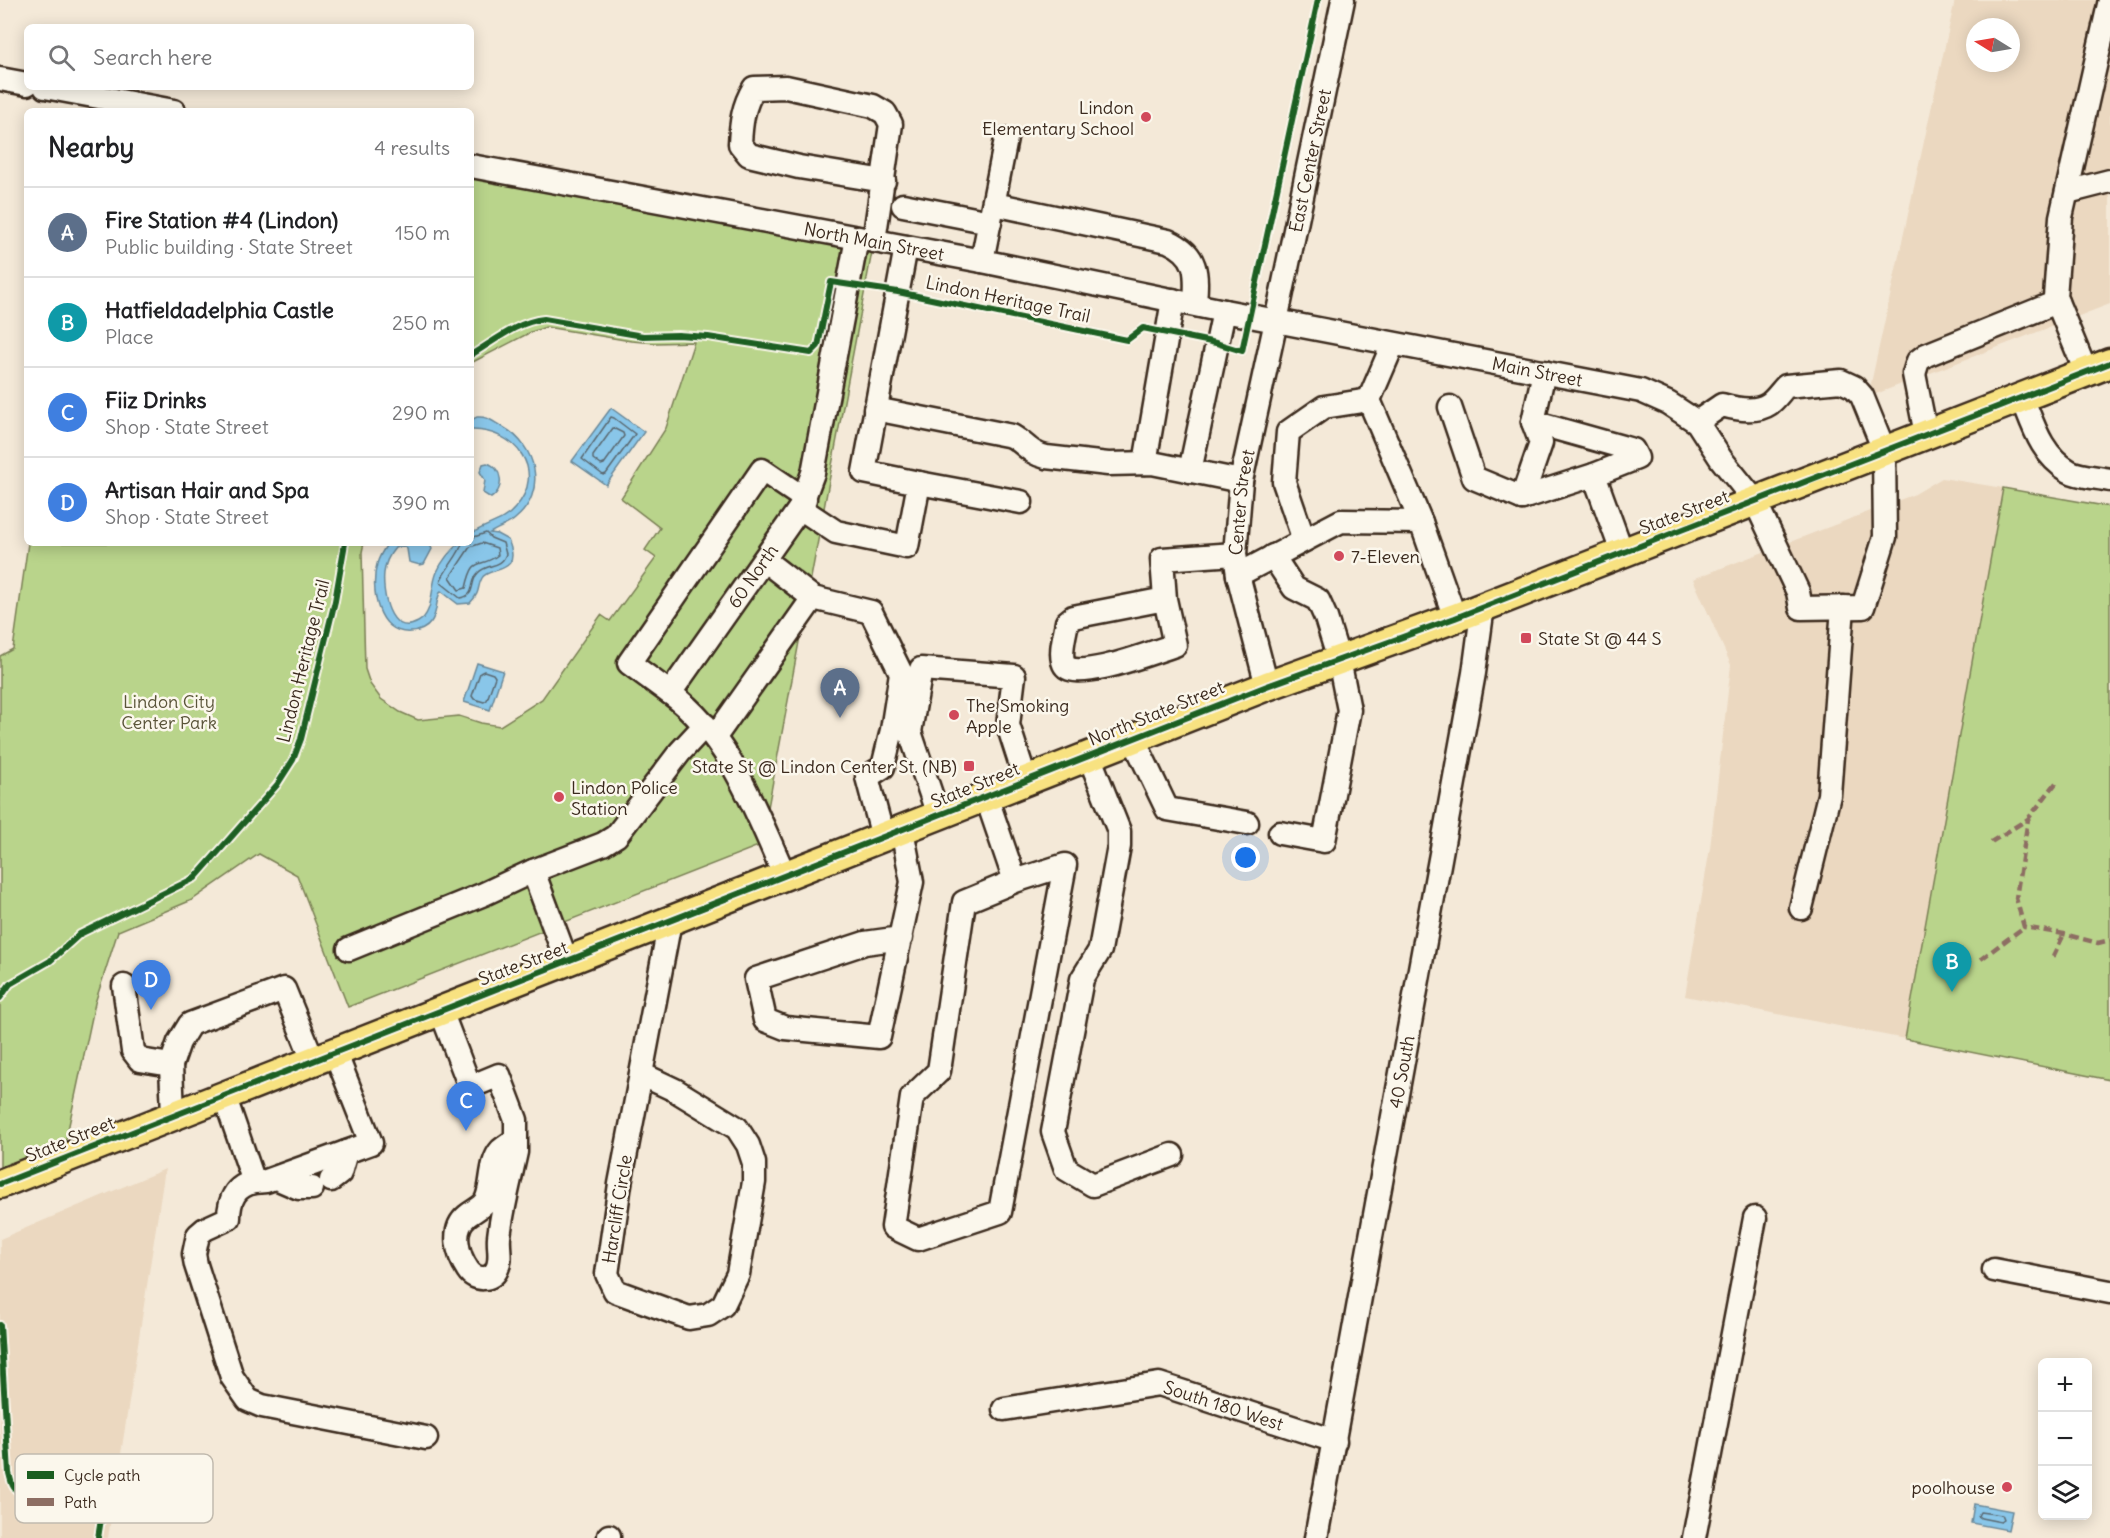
<!DOCTYPE html>
<meta charset="utf-8">
<style>
:root{--surface:#fff;--page:#f2f2f2;--text:#202124;--muted:#757577;--line:#e0e0e0;--accent:#d1495b}
body{margin:0;font-family:Delius,sans-serif;background:var(--page);color:var(--text)}
.controls{position:absolute;right:18px;bottom:18px;display:grid;overflow:hidden;border-radius:9px;box-shadow:0 3px 15px #0003}
.controls button{width:54px;height:54px;display:grid;place-items:center;padding:0;border:0;border-bottom:2px solid var(--line);background:var(--surface);color:var(--text);font:30px sans-serif}
.compass{position:absolute;left:1966px;top:18px;width:54px;height:54px;border-radius:50%;background:var(--surface);box-shadow:0 3px 15px #0003;rotate:281deg}
.you{position:absolute;left:1246px;top:858px;width:21px;height:21px;margin:-15px;border:4px solid #fff;border-radius:50%;background:#1a73e8;box-shadow:0 0 0 9px #1a73e833}
.badge{display:grid;place-items:center;width:39px;height:39px;border-radius:50%;background:var(--accent);color:#fff;font-size:20px;font-weight:700}
.pin{position:absolute;translate:-50% -50px;filter:drop-shadow(0 2px 3px #0008)}
.pin::after{content:'';position:absolute;top:32px;width:21px;height:18px;background:inherit;clip-path:polygon(0 0,100% 0,50% 100%)}
.list{margin:0;padding:0;list-style:none}
h2{display:flex;justify-content:space-between;align-items:center;height:78px;margin:0;padding:0 24px;font-size:26px}
h2 small{font-size:20px;font-weight:400;color:var(--muted)}
.list li{display:grid;grid-template-columns:39px 1fr auto;gap:18px;align-items:center;box-sizing:border-box;height:90px;padding:0 24px;border-top:2px solid var(--line)}
.list b{display:block;font-size:22px;white-space:nowrap}
.list p{margin:0;font-size:20px;white-space:nowrap;color:var(--muted)}
.list em{font-size:20px;font-style:normal;color:var(--muted)}
.icon{flex:none;width:33px;height:33px;fill:none;stroke:currentColor;stroke-width:2;stroke-linecap:round;stroke-linejoin:round}
.map{position:relative;flex:none;width:2110px;height:1538px;overflow:hidden}
.search{position:absolute;background:var(--surface);box-shadow:0 3px 15px #0003;left:24px;top:24px;width:450px;height:66px;display:flex;align-items:center;gap:15px;box-sizing:border-box;padding:0 21px;border-radius:9px;color:var(--muted);font-size:22px}
.panel{position:absolute;background:var(--surface);box-shadow:0 3px 15px #0003;left:24px;top:108px;width:450px;height:438px;border-radius:9px}
.map>svg:first-child{display:block}
</style>
<div class="map">
<svg width="2110" height="1538" viewBox="0 0 2110 1538">
<rect width="100%" height="100%" fill="#f4e9d8"/>
<filter id="ink" filterUnits="userSpaceOnUse"><feTurbulence type="fractalNoise" baseFrequency=".0167" numOctaves="2"/><feDisplacementMap in="SourceGraphic" scale="12" xChannelSelector="R" yChannelSelector="G"/><feConvolveMatrix kernelMatrix="1 2 1 2 8 2 1 2 1" color-interpolation-filters="sRGB"/></filter>
<g filter="url(#ink)">
<path fill="#ebd8c0" fill-rule="evenodd" d="M1955,0H2110V304L1868,397ZM1975,27H2011V63H1975Z
M1942,478L2003,488L1905,1039L1685,996L1710,848L1731,665L1693,579L1915,494Z
M165,1169L108,1538H0V1239Z"/>
<path fill="#b9d48b" stroke="#7a7f54" stroke-width="1.5" d="M471,166L874,241L761,845L348,1007L297,875L259,854L192,900L118,931L95,1003L62,1158L0,1167V656L13,649L28,543H364L362,552L365,669L370,684L381,699L400,712L418,720L459,716L481,723L500,726L542,699L601,615L610,621L656,558L645,550L660,528L621,498L666,428L694,342L656,343L631,341L546,327L531,332L471,363Z
M2003,488L2110,507V1080L1905,1039Z"/>
<path fill="#89c6e9" stroke="#6a8898" stroke-width="1.5" d="M611,408L644,432L606,485L572,461Z
M477,417C488,416 493,422 503,427C537,446 548,492 515,519C508,525 498,528 490,533L497,534L508,540C524,576 488,566 482,578C476,589 482,590 470,603L458,604L441,591C435,600 438,613 431,622C427,628 419,632 411,632C377,635 370,588 377,564C379,556 383,550 388,543H429L432,549L424,564L420,565L409,562L407,549L403,546L395,548C389,555 385,563 384,573C382,591 389,638 418,622C434,614 430,588 437,572C442,561 450,551 459,543H471V534C485,524 504,522 515,508C548,471 515,429 471,430V420Z
M487,463C503,468 505,489 491,498L483,493L485,480L480,472L483,464Z
M477,663L503,671L490,710L464,702Z
M1974,1504L2012,1511L2008,1530L1971,1523Z"/>
<g fill="none" stroke-linecap="round" stroke-linejoin="round">
<path stroke="#5a686f" stroke-width="1.5" d="M611,417L614,418L635,434L606,474L603,475L582,459Z
M613,428L623,433L624,436L604,464L601,465L593,459V456Z
M462,543C461,553 445,569 440,582L460,598C477,596 469,582 478,573C487,563 501,569 506,554L503,543L491,538L486,533L471,538
M482,543L497,548L498,555C479,570 474,553 466,588L459,590L450,577L470,547Z
M484,671L493,674L495,677L487,700L484,702L474,699L472,696L480,673Z
M1980,1512L2002,1515L2004,1520L2001,1522L1981,1518L1978,1516Z"/>
<g stroke="#3b2a1e" stroke-width="27">
<g id="minor">
<path d="M0,79L27,84"/>
<path d="M45,87L174,111"/>
<path id="s1" d="M471,166L982,261L1224,311L1641,391L1668,403L1697,422L1721,459L1755,501L1798,592L1801,608L1863,607L1885,537L1884,450L1862,396L1854,387L1841,381L1786,386C1781,391 1776,399 1769,404C1756,413 1736,409 1722,405L1697,422"/>
<path d="M2067,192L2110,181"/>
<path d="M994,204L1168,241C1199,255 1197,274 1195,304"/>
<path d="M903,205L990,222"/>
<path d="M874,241L891,124L885,113L873,106L786,87L754,88C743,106 741,123 740,144L749,155L799,167L884,181"/>
<path d="M982,261L1006,139"/>
<path d="M1393,344L1369,400L1421,522"/>
<path d="M1544,372L1533,422L1633,450L1637,458L1594,475L1622,552"/>
<path d="M2086,372L2055,297L2061,217L2110,0"/>
<path d="M2022,397C2033,424 2041,455 2069,471C2079,477 2098,477 2110,480"/>
<path d="M1450,407L1474,478L1522,498L1594,475"/>
<path d="M875,409L1012,436C1026,444 1029,453 1046,457L1108,464L1152,463L1241,481"/>
<path d="M1926,434L1914,374L1918,361L1926,355L2057,302"/>
<path d="M1145,463L1173,300"/>
<path d="M1190,471L1224,311"/>
<path d="M919,483L1021,502"/>
<path d="M1522,498L1541,443L1533,422"/>
<path d="M800,508L836,532L907,547L919,483L864,472L906,247"/>
<path d="M1304,540L1284,482L1288,432L1324,407L1369,400"/>
<path d="M1273,556L1294,588L1318,600L1326,618L1339,660L1349,710L1324,841L1280,833"/>
<path d="M764,560L813,598"/>
<path d="M1238,575L1341,521L1421,522L1455,618"/>
<path d="M1165,599L1175,645C1158,650 1073,684 1064,664C1059,653 1065,634 1067,622L1073,617L1165,599L1162,559L1235,554"/>
<path id="s2" d="M1267,686L1238,575L1235,554L1241,481L1276,321L1343,0"/>
<path d="M670,693L629,663L762,470L805,499"/>
<path d="M715,737L813,598L871,612L901,673L892,730L883,767L867,777L883,837"/>
<path d="M1133,738L1167,809L1247,823"/>
<path d="M1089,756L1119,831V846L1100,950L1082,979L1053,1132L1066,1169L1093,1185L1172,1155"/>
<path d="M986,796L1015,881L964,902L939,1071L912,1097L893,1227L918,1239L1000,1212L1065,865L1015,881"/>
<path d="M938,815L910,732L921,669L1014,676L1008,725L1026,781"/>
<path id="s3" d="M785,876C755,810 730,737 670,693L800,508L813,473L857,238"/>
<path d="M1801,908L1829,795L1843,607"/>
<path d="M901,938L865,943L756,979L765,1020L785,1028L879,1037L912,882L902,830"/>
<path d="M349,949L484,894L533,871"/>
<path d="M567,962L533,871L603,844L616,836L680,752L705,725"/>
<path d="M124,986L133,1051L140,1060L171,1065"/>
<path d="M441,1011L470,1087L499,1075L516,1120V1152C510,1180 502,1209 499,1237C498,1248 502,1259 497,1269C492,1281 475,1281 468,1270C457,1254 451,1229 467,1216C474,1210 484,1207 487,1198C493,1183 490,1162 501,1150C506,1146 511,1143 516,1139"/>
<path d="M641,1074L675,1090L737,1128L748,1145L754,1163V1182L738,1274L723,1305L708,1315L689,1318L615,1291L607,1274L620,1184Z"/>
<path d="M641,1074L670,921"/>
<path d="M224,1095L254,1182C235,1186 229,1200 229,1218L205,1229L198,1235L194,1254L196,1265L232,1377L248,1400L262,1406L426,1438"/>
<path d="M173,1115L171,1065L179,1042L190,1024L284,989L313,1060"/>
<path d="M276,1178L299,1188H312"/>
<path d="M331,1180L340,1173L346,1152"/>
<path d="M254,1182L266,1181L371,1143L335,1052"/>
<path d="M1994,1270L2110,1292"/>
<path id="s4" d="M1004,1409L1159,1384L1335,1441"/>
<path d="M609,1536V1538"/>
<path id="s5" d="M1316,1538L1474,673L1483,606"/>
<path d="M1694,1538L1755,1218"/>
</g>
</g>
<g stroke="#3b2a1e" stroke-width="33">
<path id="major" d="M0,1184L1267,686L1455,618L2110,363"/>
</g>
<use href="#minor" stroke="#fbf7ec" stroke-width="22"/>
<use href="#major" stroke="#f8e281" stroke-width="28"/>
<path stroke="#8d6e63" stroke-width="4.5" stroke-dasharray="9 4.5" stroke-linecap="butt" d="M2056,783L2028,819L2016,898L2024,927L2064,934L2098,943L2110,940
M1991,842L2028,819
M2053,957L2064,934
M1981,959L2024,927"/>
<g stroke="#fbf7ec" stroke-width="10">
<path id="cycleway" d="M471,355C493,342 518,321 544,319L643,336L678,335L708,337L811,353L818,346L831,282L898,292L1127,340L1143,328L1216,343L1242,351L1318,0
M0,998L10,984L50,961L80,934L195,878L277,785L293,760L301,739L335,601L345,543
M0,1184L1267,686L1455,618L2110,363
M0,1325L9,1473C11,1481 12,1488 19,1492L99,1510L101,1519L98,1538"/>
</g>
<use href="#cycleway" stroke="#1b5e20" stroke-width="6"/>
</g>
</g>
<g fill="#d1495b" stroke="#fbf7ec" stroke-width="2">
<circle cx="1146" cy="117" r="6"/>
<circle cx="1339" cy="556" r="6"/>
<rect x="1520" y="632" width="12" height="12" rx="3"/>
<circle cx="954" cy="715" r="6"/>
<rect x="963" y="760" width="12" height="12" rx="3"/>
<circle cx="559" cy="797" r="6"/>
<circle cx="2007" cy="1487" r="6"/>
</g>
<g text-anchor="middle" dominant-baseline="central" stroke-width="5" stroke-linejoin="round" paint-order="stroke">
<g font-size="18" fill="#3b2a1e" stroke="#fbf7ec" text-anchor="start">
<text x="1134" y="107" text-anchor="end">Lindon<tspan x="1134" dy="21">Elementary School</tspan></text>
<text x="1351" y="556">7-Eleven</text>
<text x="1538" y="638">State St @ 44 S</text>
<text x="966" y="705">The Smoking<tspan x="966" dy="21">Apple</tspan></text>
<text x="957" y="766" text-anchor="end">State St @ Lindon Center St. (NB)</text>
<text x="571" y="787">Lindon Police<tspan x="571" dy="21">Station</tspan></text>
<text x="1995" y="1487" text-anchor="end">poolhouse</text>
</g>
<g font-size="18" fill="#3b2a1e" stroke="#fbf7ec">
<text stroke="none"><textPath href="#s2" startOffset="537">East Center Street</textPath></text>
<text stroke="none"><textPath href="#s1" startOffset="410">North Main Street</textPath></text>
<text transform="translate(1008 299) rotate(12)">Lindon Heritage Trail</text>
<text stroke="none"><textPath href="#s1" startOffset="1086">Main Street</textPath></text>
<text stroke="none"><textPath href="#s2" startOffset="188">Center Street</textPath></text>
<text transform="translate(1684 512) rotate(-21)">State Street</text>
<text stroke="none"><textPath href="#s3" startOffset="362">60 North</textPath></text>
<text transform="translate(303 661) rotate(-76)">Lindon Heritage Trail</text>
<text transform="translate(1156 713) rotate(-22)">North State Street</text>
<text transform="translate(975 785) rotate(-22)">State Street</text>
<text transform="translate(523 963) rotate(-21)">State Street</text>
<text stroke="none"><textPath href="#s5" startOffset="474">40 South</textPath></text>
<text transform="translate(70 1139) rotate(-22)">State Street</text>
<text transform="translate(617 1209) rotate(-81)">Harcliff Circle</text>
<text stroke="none"><textPath href="#s4" startOffset="225">South 180 West</textPath></text>
</g>
<g font-size="18" fill="#5a5439" stroke="#fbf7ec">
<text x="169" y="701">Lindon City<tspan x="169" dy="21">Center Park</tspan></text>
</g>
</g>
<rect x="15" y="1454" width="198" height="69" rx="9" fill="#fbf7ec" stroke="#c1baae" stroke-width="1.5"/>
<rect x="27" y="1471" width="27" height="8" fill="#1b5e20"/>
<rect x="27" y="1498" width="27" height="8" fill="#8d6e63"/>
<g font-size="16" fill="#3b2a1e">
<text x="64" y="1481">Cycle path</text>
<text x="64" y="1508">Path</text>
</g>
</svg>
<div class="controls">
<button>+</button>
<button>−</button>
<button><svg class="icon" aria-label="layers" viewBox="0 0 24 24"><path d="M12 4l9 5-9 5-9-5zM3 14l9 5 9-5"/></svg></button>
</div>
<svg class="compass" viewBox="-18 -18 36 36"><path d="M0-13l5 13h-10z" fill="#e53935"/><path d="M0 13l5-13h-10z" fill="#757577"/></svg>
<div class="you"></div>
<div class="pin badge" style="left:840px;top:718px;background:#5c6f8a">A</div>
<div class="pin badge" style="left:1952px;top:992px;background:#0f9aa8">B</div>
<div class="pin badge" style="left:466px;top:1131px;background:#3f7fe0">C</div>
<div class="pin badge" style="left:151px;top:1010px;background:#3f7fe0">D</div>
<div class="search"><svg class="icon" aria-label="search" viewBox="0 0 24 24"><circle cx="10" cy="10" r="6"/><path d="M15 15l6 6"/></svg>Search here</div>
<section class="panel">
<h2>Nearby<small>4 results</small></h2>
<ul class="list">
<li><span class="badge" style="background:#5c6f8a">A</span><div><b>Fire Station #4 (Lindon)</b><p>Public building · State Street</p></div><em>150 m</em></li>
<li><span class="badge" style="background:#0f9aa8">B</span><div><b>Hatfieldadelphia Castle</b><p>Place</p></div><em>250 m</em></li>
<li><span class="badge" style="background:#3f7fe0">C</span><div><b>Fiiz Drinks</b><p>Shop · State Street</p></div><em>290 m</em></li>
<li><span class="badge" style="background:#3f7fe0">D</span><div><b>Artisan Hair and Spa</b><p>Shop · State Street</p></div><em>390 m</em></li>
</ul>
</section>
</div>
